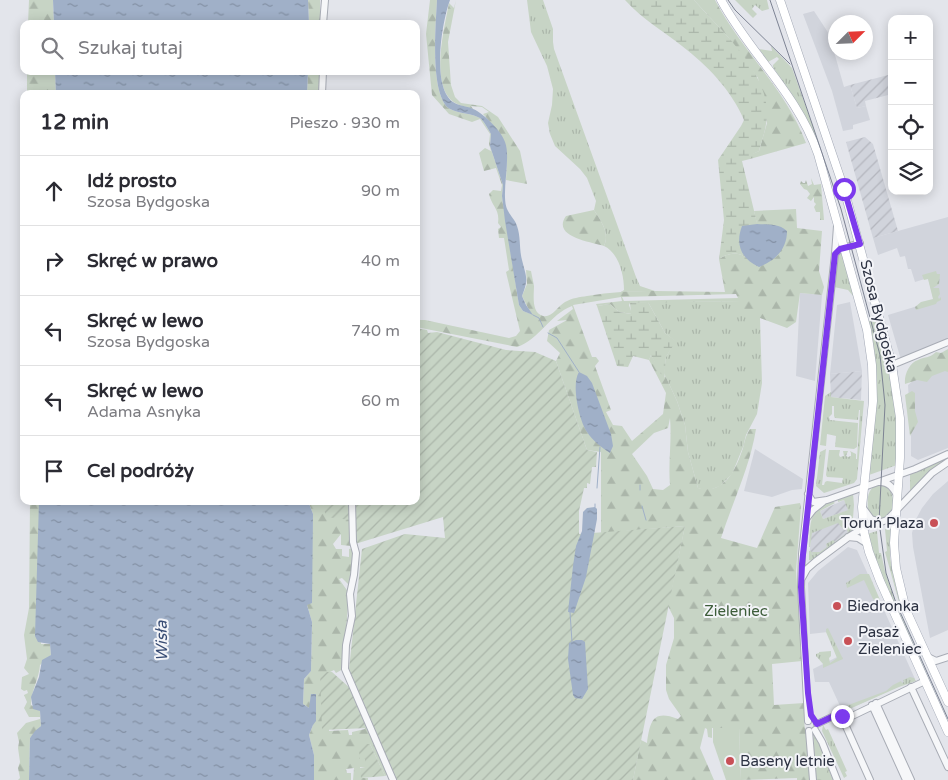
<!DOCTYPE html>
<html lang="pl">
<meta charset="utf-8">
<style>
:root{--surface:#fff;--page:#f2f2f3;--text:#2b2b33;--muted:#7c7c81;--line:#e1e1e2}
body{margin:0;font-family:"Varela Round",sans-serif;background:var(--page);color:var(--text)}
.controls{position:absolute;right:15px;top:15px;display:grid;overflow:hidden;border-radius:10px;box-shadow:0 2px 12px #0003}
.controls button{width:45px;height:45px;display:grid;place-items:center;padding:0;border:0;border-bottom:1px solid var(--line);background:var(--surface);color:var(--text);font:25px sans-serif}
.compass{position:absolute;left:828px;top:15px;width:45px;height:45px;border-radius:50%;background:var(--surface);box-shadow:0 2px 12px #0003;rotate:66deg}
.stop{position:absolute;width:15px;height:15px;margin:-11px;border:4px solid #7c3aed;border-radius:50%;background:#fff}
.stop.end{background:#7c3aed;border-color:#fff;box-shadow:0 1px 5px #0008}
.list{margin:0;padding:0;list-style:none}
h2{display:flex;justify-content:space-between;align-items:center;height:65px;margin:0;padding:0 20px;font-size:21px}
h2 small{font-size:16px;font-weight:400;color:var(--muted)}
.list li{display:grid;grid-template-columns:32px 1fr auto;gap:15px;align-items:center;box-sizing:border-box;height:70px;padding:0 20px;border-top:1px solid var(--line)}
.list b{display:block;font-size:19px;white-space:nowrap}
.list p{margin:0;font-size:16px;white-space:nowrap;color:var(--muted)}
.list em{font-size:16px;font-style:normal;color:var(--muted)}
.icon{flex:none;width:28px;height:28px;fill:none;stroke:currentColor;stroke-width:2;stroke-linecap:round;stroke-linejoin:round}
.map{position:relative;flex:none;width:948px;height:780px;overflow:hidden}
.search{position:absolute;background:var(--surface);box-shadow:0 2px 12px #0003;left:20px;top:20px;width:400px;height:55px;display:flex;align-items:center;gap:12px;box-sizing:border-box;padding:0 18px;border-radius:10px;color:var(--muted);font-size:19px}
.panel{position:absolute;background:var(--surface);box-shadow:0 2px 12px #0003;left:20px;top:90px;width:400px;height:415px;border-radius:10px}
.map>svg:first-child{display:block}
</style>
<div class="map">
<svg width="948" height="780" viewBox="0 0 948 780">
<defs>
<pattern id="industrial-furrows" width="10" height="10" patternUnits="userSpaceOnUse" patternTransform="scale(1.25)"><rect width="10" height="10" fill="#d1d4dc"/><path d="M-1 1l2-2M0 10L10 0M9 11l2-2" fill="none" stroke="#b4b6be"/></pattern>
<pattern id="grass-tufts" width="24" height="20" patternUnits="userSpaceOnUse" patternTransform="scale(1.25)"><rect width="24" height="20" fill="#c7d4c5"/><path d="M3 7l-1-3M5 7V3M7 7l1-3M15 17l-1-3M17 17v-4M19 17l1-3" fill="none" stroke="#abb6aa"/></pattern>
<pattern id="forest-firs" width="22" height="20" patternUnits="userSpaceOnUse" patternTransform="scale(1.25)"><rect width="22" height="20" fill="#c7d4c5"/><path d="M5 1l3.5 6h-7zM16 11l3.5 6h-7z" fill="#abb6aa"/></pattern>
<pattern id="wetland-marsh" width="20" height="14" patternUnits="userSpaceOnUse" patternTransform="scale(1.25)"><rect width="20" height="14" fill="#c7d4c5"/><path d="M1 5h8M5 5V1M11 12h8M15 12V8" fill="none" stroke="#abb6aa"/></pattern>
<pattern id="park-crowns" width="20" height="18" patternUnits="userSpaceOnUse" patternTransform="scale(1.25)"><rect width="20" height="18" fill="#c7d4c5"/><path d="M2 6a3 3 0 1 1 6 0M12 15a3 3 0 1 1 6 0" fill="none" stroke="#abb6aa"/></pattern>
<pattern id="garden-furrows" width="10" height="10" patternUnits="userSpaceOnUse" patternTransform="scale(1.25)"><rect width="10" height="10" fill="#c7d4c5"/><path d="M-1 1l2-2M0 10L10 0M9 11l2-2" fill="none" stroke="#abb6aa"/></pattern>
<pattern id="water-ripples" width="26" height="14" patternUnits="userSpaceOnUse" patternTransform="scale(1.25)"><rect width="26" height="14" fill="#a0b0c8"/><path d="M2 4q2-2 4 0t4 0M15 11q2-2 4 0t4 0" fill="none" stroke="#8390a4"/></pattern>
</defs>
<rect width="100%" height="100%" fill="#e3e5eb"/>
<path fill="#d1d4dc" d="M814,11L829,34L844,87L850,85L857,108L866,106L870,120L853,125V129L843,131L832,91L803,14Z
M948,217V341L901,360L888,315L934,301L928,278L915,282L911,269H908L905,256L900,257L897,248L878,255L873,238Z
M800,293L822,295L815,381L796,376Z
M850,302L862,371L830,374L837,305Z
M948,358V448L918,460L911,456V434L908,385L937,361Z
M755,449L803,479L802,489L792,490L772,497L744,491Z
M948,481V630L930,638L913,547L912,533L915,521L922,508L933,494Z
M848,547L857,550L915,679L847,710L841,708L829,682H815L813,669L837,657L828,632L810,634L808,583L818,571Z"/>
<path fill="url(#industrial-furrows)" d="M892,74V94L865,101L866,106L857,108L850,85Z
M865,137L873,144L898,231L873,238L846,142Z
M862,371L861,400L831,397L830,374Z
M844,500L849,510L823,519L820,511Z
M842,513L850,532L809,560L812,524Z"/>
<path fill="url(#grass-tufts)" d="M527,0H543L553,29V42L554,49L636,277L640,286L655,291L621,292L624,290C624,275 619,253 604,246C610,233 601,221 594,210L596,201L587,178L580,169L555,146L550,134L548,123L552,105L553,89L547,66L531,32Z
M735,0H767L769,9L762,11L755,5L752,9L757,14L753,18Z
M771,46L792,68L821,149L805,116L773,67V65L779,59L777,57L768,62L759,49L772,51Z
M841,250L856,296L854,297L848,290L834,287L838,252Z
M862,297L868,321L876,319L889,361L897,415V465L869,475L877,397L861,298Z
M741,301L760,318L762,383L757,414L746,435L743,447L732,474L720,486L707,491L698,488L688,452L685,425L677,401L664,373L666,357L675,341L665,333L648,302Z
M831,392V397L864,401L857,479L854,483L824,493L816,486L820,452L826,449L822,485H824L825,482L827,481L842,483L843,478L827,477L826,475L829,450H840L839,455L840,457L844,456L843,451H848L846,456L848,457L851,456V453L850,451L856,454V459H857L860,410H859L858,420L835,418L834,416V406H832V414L829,417L830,420L858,423L857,447L854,449L835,447L836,436L827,434L826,446L820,445L825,396Z
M948,457V459L932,469L910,492V473Z
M878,484C899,486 896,517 882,519C879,520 876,519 874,518L868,510C867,499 867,489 878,484Z
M853,493L854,505L852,531L813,561L809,560V551H811L813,557L812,552H820L827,547L826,544L833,540L835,542L848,532L846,529H843L838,523L812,533L810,547H809C811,523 807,511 832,501L835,503L820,511L823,519L848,510L844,500L838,502V500Z
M891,527L890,558L898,592L907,617L948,711L899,602L885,552L887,551L885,529Z
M877,531L879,553H881L885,571L896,604L947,720L945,721L880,576L867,534Z
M860,574H869L880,600L876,601L873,599L864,580L847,588L846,583Z
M828,628L843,659L823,668V664L816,656V654L819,653V652L831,651V656L829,658L830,663L837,658L826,632V629Z
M910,677L914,678L916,681L899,687L847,710L848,716L844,715L845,713L843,707L886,691L893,685L901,681L902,683L904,682L903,680Z
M823,725L826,730L828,729L847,771L845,772L847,776L844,778L822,731Z"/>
<path fill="url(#forest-firs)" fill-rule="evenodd" d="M29,0H53L54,24H28Z
M308,0H320V24H309Z
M430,0H437C436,23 429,96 450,109C459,114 472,113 480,118C484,121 488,129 491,134L490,146L503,185L502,196L519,305L523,311L531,314L522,296L527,284L526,270L531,271C532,276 533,281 534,286C534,295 531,313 543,316C552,318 558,306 565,302C572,298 580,297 587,296C632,288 679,292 725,292L719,259C735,249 743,253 756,266L778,255L765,224H757L754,211L796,209L797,228L822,231L819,271L824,287L822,295L800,293L796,322L787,328L760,318H748L741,309V301L630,303L629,305L632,314L619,312L610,304L597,306L596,304L622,301L621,297L573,305L592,357H596L599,361L595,366L611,410L606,412L613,425L622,426L632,441L663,414L666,393L649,360L651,355L665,378L664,373L677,401L685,425L688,452L698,488C725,495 736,469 743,448C745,440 746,435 750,429H756C750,467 733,501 721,538L757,548L775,507L800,503L801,506L796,571L802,661L772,664L774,705L804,703C805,711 803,726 806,732L810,780H797V778L741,780L739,728H712V738L708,737L707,729L705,728L700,748L714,780H633L641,740L647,743C650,721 653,709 678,719L681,716L669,699L666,690V665L674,638V618L668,606L685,526L601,533V452L587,450L556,361L560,353L547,341L549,330L567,320L557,321L573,309L572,306C550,314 539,340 517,347L416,327V320H425L509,338L516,336L520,331L506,272L509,270L504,238H499L498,229L501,227L498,223C500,209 492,207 489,194L493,190L501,191L502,185L496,168L484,171L479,153L485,148L491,151L489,144L490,134L480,119L472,122L449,114L432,95L426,34ZM736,294L738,298L624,301L622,297ZM670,418C672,440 668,463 670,485L663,490L653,489L647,476L632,454L654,433L668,428Z
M456,0L448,42L451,85L455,97L461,103L482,106L498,117L520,151L527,184L506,180L507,159L499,132L483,114L489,112L482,107L471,106L473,109C466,107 456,105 451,100C431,81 444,29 449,3L454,8Z
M694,0H715C741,50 786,89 806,143L750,159L752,154L759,151L767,123L758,78L728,37Z
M27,71H55L56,94H27Z
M308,71H320L318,94H307Z
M811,178L814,185L821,184L824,220H820V212H816L814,207L816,204L814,202V197L811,201L807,198L810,194L807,190L804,189L800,184L801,181L803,183H805L806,180L808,186L812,184Z
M594,210C601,221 610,233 604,246C592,242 551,237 566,216Z
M936,271L937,274H940L939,284L933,288H939L940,294L938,297L939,299L941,297V300L937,302L936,304L916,310L915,307L921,302L933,299L928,279L924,280L922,275Z
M948,349V372L945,371L932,376L927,382L917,380L905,384C904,375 909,363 918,360C926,356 928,359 936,352L941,353Z
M912,391L915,393V411L918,422L910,436L905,395Z
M30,501H39L41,644H50L51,655L40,665C39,679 31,691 31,705L40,711L41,726L30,738L29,780H18L20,778L18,768L20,762L18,748L19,742L17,733L26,723L40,719V717H29L24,708L27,702L24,695L28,693L27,690L24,691L21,689L22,677L29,674L24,668L27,659L24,635L29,608Z
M308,501H351V506L323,505L351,520L352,546L341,545V534L333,544L336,549H342V556L349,557V549L353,548L350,586L342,578L339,579L349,593L343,669L336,673L334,670L330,672L332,677L329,731L348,730L349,735H352V732L365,729L362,714L389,774L385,776L370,744L365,759V767H360L362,778H368V780H353L354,768L346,769L347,773H351V780H314V755L309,735L313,725L309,708L303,704L304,679L311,671L312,622L307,605L313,514Z"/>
<path fill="url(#wetland-marsh)" d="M625,0H694C722,32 775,77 766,124C765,133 761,142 759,151L753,154L750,159L742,161L757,223C769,225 778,223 787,231C787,236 787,242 785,247C780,255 765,268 756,266C743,253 735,249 719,259L724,220L718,160L741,126L744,120C732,91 707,65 682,46C662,30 642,19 625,0Z
M648,302L665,333L676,341L666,357L664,380L651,355L649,360L633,356L628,367L617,366L597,306L610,304L619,312L631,314L630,303Z"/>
<path fill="url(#park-crowns)" d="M813,733L818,741L833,780H816Z"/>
<path fill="url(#garden-furrows)" d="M416,328L427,330L428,333L437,332L506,350L535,352L556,361L587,450L597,452L596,467H592L590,484L587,483V488H584L579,511V534L685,526L633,780H395L349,669L362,549L405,534L445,538L443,517L355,544L354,501H416Z
M323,504L351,506V520L326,517Z
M320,672H332L350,688L368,728L322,730Z
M358,744H370L385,776L361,778L360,768L365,767V759H360Z"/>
<path fill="#c7d4c5" d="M713,728H739L741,780H726L713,742Z"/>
<path fill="url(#water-ripples)" d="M53,0H308L309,24H54Z
M437,0H450C442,21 431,87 453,102C457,105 465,106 471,108C482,112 501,130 505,142C511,158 502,188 506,206C508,214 515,219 517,226C521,237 519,249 522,260C526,277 529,278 522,296L526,305L533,315L523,311L519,305L505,221L502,196L503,185L490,146L491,134C488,129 484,121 480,118C472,113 459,114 450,109C429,96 436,23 437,0Z
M55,71H308L307,94H56Z
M757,224C769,225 778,223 787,231C787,249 776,260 759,267C741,259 735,244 742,226Z
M579,372L587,376L592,383L611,434L613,446L610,453C601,447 593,441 587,432C579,420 571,384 579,372Z
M39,501H308L313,514L312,603L307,605L312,622L311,671L304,679L303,704L309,708L311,694H316V721L313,725L309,735L314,755V780H29L30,738L35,731L41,726L40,711L33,709L31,697L39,677L42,660L51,655L50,644L38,642L35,636Z
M595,507L597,509V519L586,577L574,613L568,612L573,566L576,546L582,531L583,512L587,508Z
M576,640H582L585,642L588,689L582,699L575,698L573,695L568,659L569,643Z"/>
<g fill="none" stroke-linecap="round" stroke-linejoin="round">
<path stroke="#a0b0c8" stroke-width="1" d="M533,315L539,318L543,327
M548,333L557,338L579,372
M640,485V490
M597,488L600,447
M642,506L646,520
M595,507V504
M570,612L572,642"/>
<g stroke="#a8acb5" stroke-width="8">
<path id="minor" d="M323,24L325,0
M322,94L323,71
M835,254L840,249L860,243
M892,365L948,342
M880,482C889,482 893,488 897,495
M808,494L813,502L827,500L915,469L948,454
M352,501L353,542L356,553L354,575L350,594L352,616L346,645L345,669L393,780
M863,508L871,519L881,522
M806,519L813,510L823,502
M848,537L858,538L866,543
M802,578L807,569L815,562L850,536L863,528L887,520L932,473L948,462
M928,657L936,661L948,657
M911,687L948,767
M876,703L911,780
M872,705L906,780
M848,718L925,681
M808,721L801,587L802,554L835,254L837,226
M817,724L840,713L870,780
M815,730L822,742L837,780
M809,731L813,780"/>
</g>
<g stroke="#a3a9b6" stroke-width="9">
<path id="major" d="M721,0C751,55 797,93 818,154L867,330L872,365L873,401L862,507L864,532L869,552L880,581L948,732
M780,0L844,189L892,365L900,418V458L894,543L896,568L906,610L948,702"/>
</g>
<use href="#minor" stroke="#f6f7f9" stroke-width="6"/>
<use href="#major" stroke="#fff" stroke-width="8"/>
<path stroke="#7d8393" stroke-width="1" d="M728,0L735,10L790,64
M770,0L841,209L880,355L885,405L879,522L886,573L896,603L948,719"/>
</g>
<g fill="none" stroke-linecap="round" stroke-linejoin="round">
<path stroke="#7c3aed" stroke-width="6" d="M842,716L840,713L817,724L811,715L808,693L801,587L802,564L835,254L840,249L860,244L844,189"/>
</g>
<g fill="#c85056" stroke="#f3f4f8" stroke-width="2">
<circle cx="934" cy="523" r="5"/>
<circle cx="837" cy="606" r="5"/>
<circle cx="848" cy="641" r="5"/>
<circle cx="730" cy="761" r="5"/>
</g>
<g text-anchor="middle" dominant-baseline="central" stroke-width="4" stroke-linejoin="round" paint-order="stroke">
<g font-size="15" fill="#2c3242" stroke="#f3f4f8">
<text transform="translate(879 316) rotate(76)">Szosa Bydgoska</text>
</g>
<g font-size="15" fill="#2c3242" stroke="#f3f4f8" text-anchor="start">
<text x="924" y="523" text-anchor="end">Toruń Plaza</text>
<text x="847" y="606">Biedronka</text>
<text x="858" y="632">Pasaż<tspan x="858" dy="17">Zieleniec</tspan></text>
<text x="740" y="761">Baseny letnie</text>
</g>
<g font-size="15" fill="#3d5d3a" stroke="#f3f4f8">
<text x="736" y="611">Zieleniec</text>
</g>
<g font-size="16" font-style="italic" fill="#384c74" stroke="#f3f4f8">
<text transform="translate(162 641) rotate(-91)">Wisła</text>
</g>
</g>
</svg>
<div class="controls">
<button>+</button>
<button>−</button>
<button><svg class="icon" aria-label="locate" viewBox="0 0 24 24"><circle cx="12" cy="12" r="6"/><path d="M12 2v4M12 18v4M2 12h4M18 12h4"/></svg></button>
<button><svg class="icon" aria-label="layers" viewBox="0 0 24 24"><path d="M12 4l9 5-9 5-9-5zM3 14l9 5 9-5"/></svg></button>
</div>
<svg class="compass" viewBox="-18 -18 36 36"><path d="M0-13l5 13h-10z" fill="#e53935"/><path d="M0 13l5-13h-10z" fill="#7c7c81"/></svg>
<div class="stop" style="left:844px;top:189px"></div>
<div class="stop end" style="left:842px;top:716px"></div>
<div class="search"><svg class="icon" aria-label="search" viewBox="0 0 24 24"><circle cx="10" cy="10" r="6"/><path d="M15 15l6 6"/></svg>Szukaj tutaj</div>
<section class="panel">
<h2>12 min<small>Pieszo · 930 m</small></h2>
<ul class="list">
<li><svg class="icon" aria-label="ahead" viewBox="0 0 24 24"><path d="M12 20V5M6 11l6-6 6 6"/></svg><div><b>Idź prosto</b><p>Szosa Bydgoska</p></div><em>90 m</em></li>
<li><svg class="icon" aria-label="right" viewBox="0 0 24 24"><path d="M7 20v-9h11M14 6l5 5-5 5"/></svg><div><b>Skręć w prawo</b></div><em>40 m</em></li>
<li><svg class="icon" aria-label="left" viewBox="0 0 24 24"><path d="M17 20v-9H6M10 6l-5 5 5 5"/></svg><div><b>Skręć w lewo</b><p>Szosa Bydgoska</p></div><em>740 m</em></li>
<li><svg class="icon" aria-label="left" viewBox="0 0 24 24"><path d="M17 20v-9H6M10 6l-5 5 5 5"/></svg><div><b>Skręć w lewo</b><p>Adama Asnyka</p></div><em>60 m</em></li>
<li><svg class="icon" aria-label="arrive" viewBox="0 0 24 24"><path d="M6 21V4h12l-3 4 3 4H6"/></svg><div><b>Cel podróży</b></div></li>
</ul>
</section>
</div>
